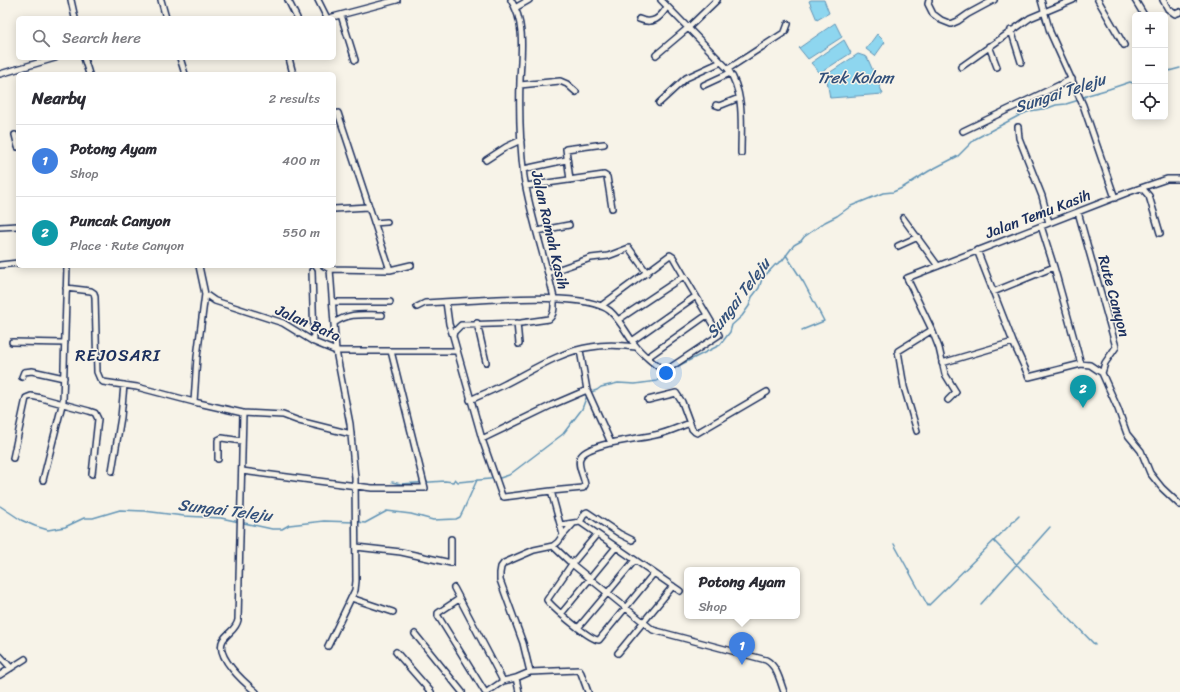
<!DOCTYPE html>
<meta charset="utf-8">
<style>
:root{--surface:#fff;--page:#f7f7f7;--text:#2b2b33;--muted:#7c7c81;--line:#e1e1e2;--accent:#d1495b}
body{margin:0;font-family:Sriracha,sans-serif;background:var(--page);color:var(--text)}
.controls{position:absolute;right:12px;top:12px;display:grid;overflow:hidden;border-radius:6px;box-shadow:0 2px 10px #0003}
.controls button{width:36px;height:36px;display:grid;place-items:center;padding:0;border:0;border-bottom:1px solid var(--line);background:var(--surface);color:var(--text);font:20px sans-serif}
.you{position:absolute;left:666px;top:373px;width:14px;height:14px;margin:-10px;border:3px solid #fff;border-radius:50%;background:#1a73e8;box-shadow:0 0 0 6px #1a73e833}
.badge{display:grid;place-items:center;width:26px;height:26px;border-radius:50%;background:var(--accent);color:#fff;font-size:13px;font-weight:700}
.pin{position:absolute;translate:-50% -33px;filter:drop-shadow(0 1px 2px #0008)}
.pin::after{content:'';position:absolute;top:21px;width:14px;height:12px;background:inherit;clip-path:polygon(0 0,100% 0,50% 100%)}
.popup{position:absolute;left:684px;top:567px;width:116px;height:52px;box-sizing:border-box;display:grid;place-content:center;border-radius:6px;background:var(--surface);filter:drop-shadow(0 1px 3px #0005);font-size:13px;white-space:nowrap;color:var(--muted)}
.popup b{font-size:15px;color:var(--text)}
.popup::after{content:'';position:absolute;left:50%;top:100%;margin-left:-8px;border:8px solid transparent;border-top-color:var(--surface)}
.list{margin:0;padding:0;list-style:none}
h2{display:flex;justify-content:space-between;align-items:center;height:52px;margin:0;padding:0 16px;font-size:17px}
h2 small{font-size:13px;font-weight:400;color:var(--muted)}
.list li{display:grid;grid-template-columns:26px 1fr auto;gap:12px;align-items:center;box-sizing:border-box;height:72px;padding:0 16px;border-top:1px solid var(--line)}
.list b{display:block;font-size:15px;white-space:nowrap}
.list p{margin:0;font-size:13px;white-space:nowrap;color:var(--muted)}
.list em{font-size:13px;font-style:normal;color:var(--muted)}
.icon{flex:none;width:22px;height:22px;fill:none;stroke:currentColor;stroke-width:2;stroke-linecap:round;stroke-linejoin:round}
.map{position:relative;flex:none;width:1180px;height:692px;overflow:hidden}
.search{position:absolute;background:var(--surface);box-shadow:0 2px 10px #0003;left:16px;top:16px;width:320px;height:44px;display:flex;align-items:center;gap:10px;box-sizing:border-box;padding:0 14px;border-radius:6px;color:var(--muted);font-size:15px}
.panel{position:absolute;background:var(--surface);box-shadow:0 2px 10px #0003;left:16px;top:72px;width:320px;height:196px;border-radius:6px}
.map>svg:first-child{display:block}
</style>
<div class="map">
<svg width="1180" height="692" viewBox="0 0 1180 692">
<rect width="100%" height="100%" fill="#f7f3e8"/>
<filter id="ink" filterUnits="userSpaceOnUse"><feTurbulence type="fractalNoise" baseFrequency=".025" numOctaves="2"/><feDisplacementMap in="SourceGraphic" scale="8" xChannelSelector="R" yChannelSelector="G"/><feConvolveMatrix kernelMatrix="1 2 1 2 8 2 1 2 1" color-interpolation-filters="sRGB"/></filter>
<g filter="url(#ink)">
<path fill="#8ed6ef" stroke="#6093b5" d="M811,0H824L829,13L817,20L809,1Z
M835,23L842,37L808,59L799,48Z
M877,34L885,42L875,56L866,49Z
M844,40L851,53L820,73L811,63Z
M858,54L867,57L883,94L830,98L826,75Z"/>
<g fill="none" stroke-linecap="round" stroke-linejoin="round">
<path stroke="#6093b5" stroke-width="1.5" d="M1165,72L1180,68
M1082,98L1088,95L1109,89L1130,82L1135,84
M786,255L804,283L824,321L802,330
M392,482L401,484L445,481L453,482L455,479L458,482L500,478L509,475L563,434L582,409L586,398L591,392L597,390L601,387L618,383L635,384L657,381L661,376L682,364L720,345L730,332L732,325L742,316L749,306L752,297L759,288L762,279L775,265L782,261L794,245L801,241L804,237L825,222L837,216L851,206L883,193L893,192L902,188L929,171L958,156L975,139L1020,115L1030,111L1048,108L1056,105L1066,104L1079,100
M0,506L21,520L35,526L48,530L65,527L84,518H93L120,510L144,511L184,516L221,518L272,529H282L289,525L324,521L354,522
M357,522L365,523L387,511L411,514L433,520L456,519L460,517L463,511L477,480
M994,541L1095,645
M894,544L928,606L1019,516
M981,604L1050,527"/>
<g stroke="#1b2f5e" stroke-width="8">
<path id="minor" d="M71,0L75,18
M161,0L166,18
M288,0L297,18
M318,0L327,18
M661,0L728,69C745,94 741,124 741,153
M929,0L928,4L933,14L941,20L951,24L958,21L968,14L994,0
M1041,0L1050,32L1083,105L1115,198
M1098,0L1124,45
M1135,0L1144,15
M1163,0L1168,9L1175,14L1180,12
M515,8L529,0
M341,15L355,60
M329,18L397,0
M639,19C653,25 660,18 667,7
M1011,30L1021,62
M989,46L997,67
M656,55L688,28L717,0
M84,58L89,74
M180,58L185,74
M289,58L293,74
M961,67L1030,18L1073,0
M728,69L785,32L788,24
M0,74L55,58
M520,85L560,81L567,84L576,92
M704,85L730,73
M659,103L686,78L721,62
M716,105L719,106L739,98
M338,113L390,270
M1018,127L1019,138L1042,196L1049,223
M963,131L1072,79
M15,135L18,147
M486,160L506,147L521,140
M524,169L566,160
M570,180L566,149L604,144
M526,186L604,175L607,177L612,208
M1142,188L1149,196L1160,233
M334,209L368,207
M1078,212L1116,347L1105,363L1102,373L1118,409L1127,434L1141,451L1150,473L1162,488L1180,505
M903,218L938,266
M374,223L387,222
M1041,226L1054,267L1081,364
M0,227L18,226
M537,231L569,225
M898,246L918,237
M977,250L1013,342L1029,377L1081,364L1090,365L1102,373
M0,265L18,263
M199,266L205,294L215,301L283,323L314,342L336,351H457
M324,266L330,269L336,351L350,424L355,478L356,581L355,590L328,646
M330,269L390,270L411,265
M312,271L314,342
M548,273L591,258L608,256L629,248L647,273
M66,288L91,291L94,293L95,297L97,372L100,379L103,382L137,387L194,402L243,413L283,415L299,421L351,434
M993,292L1054,267
M333,302H390
M446,302L449,324L453,336
M601,306L670,255L673,257L684,276
M417,307L425,303L442,302C475,301 587,290 610,311C620,320 627,334 635,345C641,353 656,366 665,371L719,335L684,276L618,320
M334,323C350,312 363,315 382,315
M477,323L486,362
M517,323L519,344
M632,341L696,296
M12,342L65,343
M580,350L587,390L611,443
M648,357L707,315
M942,363L1013,342
M22,377L24,372L32,371L64,378
M470,400C481,395 491,391 501,386C528,373 560,351 591,347C606,344 621,345 636,347
M648,400L676,393L682,402L692,429L695,432L697,433L767,392
M948,400L956,392L945,374L939,348L932,330L907,278L1129,192L1167,179H1180
M194,402L197,357L205,294
M243,413L238,620C236,630 228,632 223,640C214,656 245,683 256,692
M917,431L904,387L898,351L932,330
M482,439L552,405L587,390
M13,458L26,398L31,396L41,398L89,411L95,413L98,419L92,474
M218,459V440L222,438L242,441
M112,471L121,417L124,385
M242,471L372,488H425L391,351
M43,480L63,401L67,266
M551,491L583,488L585,485C584,476 577,466 580,458C586,443 639,439 655,435C667,433 679,427 690,423
M580,522L585,513L587,512L620,534L632,540
M561,525L580,522L680,591
M597,534L572,564L547,600C553,608 591,641 599,640L654,573
M563,535L573,524
M553,546L572,564L653,630L766,660C777,666 780,681 784,692
M356,547L401,552L451,563V539
M454,588L503,681
M351,598L393,612
M459,599L438,613V616L485,692
M561,614L616,547
M578,628L635,560
M415,634L462,692
M396,652L431,692
M618,653L673,586
M0,656L11,668
M530,672L579,670L581,673L588,692
M0,675L25,659
M516,678L519,692
M487,692L503,681L516,678L530,672L523,643L500,580V573L501,567L504,563L534,550L553,546L558,542L563,535L551,491L504,497L502,496L482,439L453,336L454,332L461,325L521,323L549,319C555,314 554,306 554,298C545,258 531,218 524,177C520,145 519,112 520,80C521,54 526,24 511,0"/>
</g>
<use href="#minor" stroke="#f7f3e8" stroke-width="5"/>
</g>
</g>
<g text-anchor="middle" dominant-baseline="central" stroke-width="3" stroke-linejoin="round" paint-order="stroke">
<g font-size="15" fill="#1b2f5e" stroke="#f7f3e8">
<text transform="translate(1038 214) rotate(-21)">Jalan Temu Kasih</text>
<text transform="translate(550 230) rotate(77)">Jalan Ramah Kasih</text>
<text transform="translate(1114 296) rotate(75)">Rute Canyon</text>
<text transform="translate(308 323) rotate(24)">Jalan Bata</text>
</g>
<g font-size="16" font-style="italic" fill="#32507b" stroke="#f7f3e8">
<text x="855" y="77">Trek Kolam</text>
<text transform="translate(1060 93) rotate(-18)">Sungai Teleju</text>
<text transform="translate(738 298) rotate(-53)">Sungai Teleju</text>
<text transform="translate(225 510) rotate(7)">Sungai Teleju</text>
</g>
<g font-size="17" letter-spacing="1" fill="#1b2f5e" stroke="#f7f3e8">
<text x="118" y="355">REJOSARI</text>
</g>
</g>
</svg>
<div class="controls">
<button>+</button>
<button>−</button>
<button><svg class="icon" aria-label="locate" viewBox="0 0 24 24"><circle cx="12" cy="12" r="6"/><path d="M12 2v4M12 18v4M2 12h4M18 12h4"/></svg></button>
</div>
<div class="you"></div>
<div class="pin badge" style="left:742px;top:665px;background:#3f7fe0">1</div>
<div class="popup"><b>Potong Ayam</b>Shop</div>
<div class="pin badge" style="left:1083px;top:408px;background:#0f9aa8">2</div>
<div class="search"><svg class="icon" aria-label="search" viewBox="0 0 24 24"><circle cx="10" cy="10" r="6"/><path d="M15 15l6 6"/></svg>Search here</div>
<section class="panel">
<h2>Nearby<small>2 results</small></h2>
<ul class="list">
<li><span class="badge" style="background:#3f7fe0">1</span><div><b>Potong Ayam</b><p>Shop</p></div><em>400 m</em></li>
<li><span class="badge" style="background:#0f9aa8">2</span><div><b>Puncak Canyon</b><p>Place · Rute Canyon</p></div><em>550 m</em></li>
</ul>
</section>
</div>
